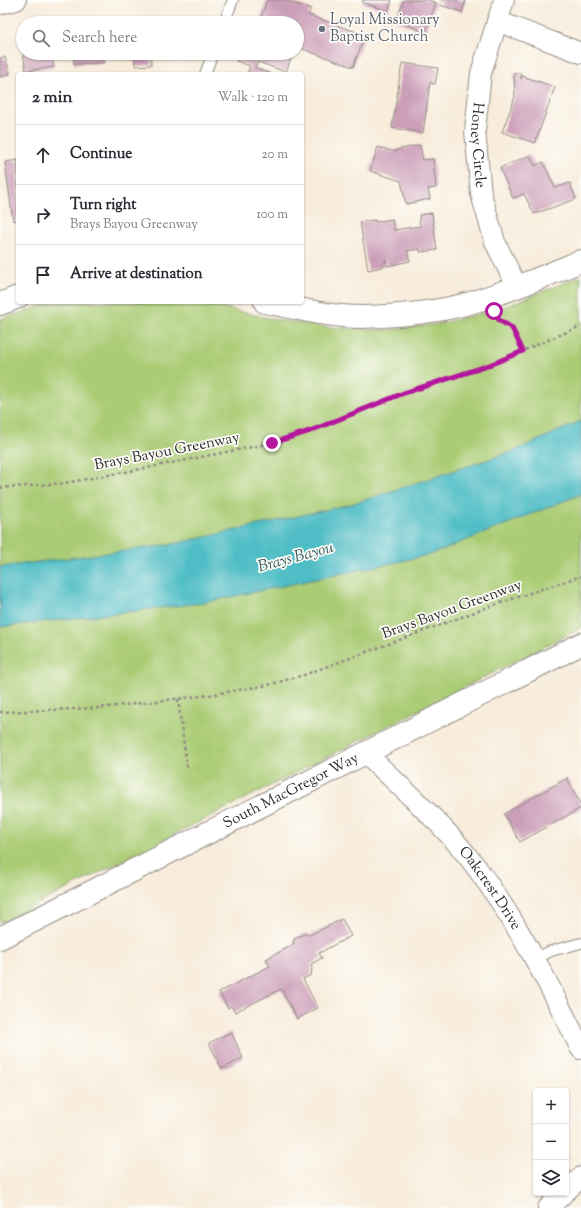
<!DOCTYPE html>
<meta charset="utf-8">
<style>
:root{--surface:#fff;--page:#f7f7f7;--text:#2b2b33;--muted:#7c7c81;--line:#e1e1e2}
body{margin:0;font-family:"Sorts Mill Goudy",serif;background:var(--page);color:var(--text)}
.controls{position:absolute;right:12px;bottom:12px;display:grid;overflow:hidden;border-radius:4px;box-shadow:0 1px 3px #0004}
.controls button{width:36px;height:36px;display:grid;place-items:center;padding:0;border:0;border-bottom:1px solid var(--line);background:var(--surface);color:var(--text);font:20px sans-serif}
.stop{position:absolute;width:12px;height:12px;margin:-9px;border:3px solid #b5179e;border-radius:50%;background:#fff}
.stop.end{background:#b5179e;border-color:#fff;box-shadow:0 1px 4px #0008}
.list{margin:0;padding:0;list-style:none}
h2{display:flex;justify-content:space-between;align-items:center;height:52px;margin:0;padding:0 16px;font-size:17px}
h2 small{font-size:13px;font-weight:400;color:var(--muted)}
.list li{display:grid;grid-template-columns:26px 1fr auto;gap:12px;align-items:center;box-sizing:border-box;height:60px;padding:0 16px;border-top:1px solid var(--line)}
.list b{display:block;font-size:15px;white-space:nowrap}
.list p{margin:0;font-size:13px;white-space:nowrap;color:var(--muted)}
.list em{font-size:13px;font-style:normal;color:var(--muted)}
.icon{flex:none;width:22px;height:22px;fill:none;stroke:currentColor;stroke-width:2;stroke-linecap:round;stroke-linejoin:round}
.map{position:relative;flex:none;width:581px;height:1208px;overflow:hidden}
.search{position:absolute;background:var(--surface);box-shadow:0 1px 3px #0004;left:16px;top:16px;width:288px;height:44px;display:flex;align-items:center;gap:10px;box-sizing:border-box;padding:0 14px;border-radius:22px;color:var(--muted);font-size:15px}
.panel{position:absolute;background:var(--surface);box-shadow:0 1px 3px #0004;left:16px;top:72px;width:288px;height:232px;border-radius:4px}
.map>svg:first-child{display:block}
</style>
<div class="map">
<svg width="581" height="1208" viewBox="0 0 581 1208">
<rect width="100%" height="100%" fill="#fdfcf7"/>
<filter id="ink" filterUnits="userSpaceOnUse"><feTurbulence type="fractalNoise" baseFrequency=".025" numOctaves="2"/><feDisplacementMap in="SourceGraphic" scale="8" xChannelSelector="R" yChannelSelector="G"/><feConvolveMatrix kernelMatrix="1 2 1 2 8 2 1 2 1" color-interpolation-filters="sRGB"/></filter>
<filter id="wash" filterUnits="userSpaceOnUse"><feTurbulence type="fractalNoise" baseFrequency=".012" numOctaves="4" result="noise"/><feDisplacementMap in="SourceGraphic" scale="16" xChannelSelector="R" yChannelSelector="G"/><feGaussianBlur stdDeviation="0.9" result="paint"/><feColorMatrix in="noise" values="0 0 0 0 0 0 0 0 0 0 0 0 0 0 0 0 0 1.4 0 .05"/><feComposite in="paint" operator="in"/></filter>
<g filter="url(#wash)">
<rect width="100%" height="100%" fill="#f8ecdb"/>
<path fill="#aacc74" stroke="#6a7c50" d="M581,276V628L0,923V319L49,304L67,302H185L221,307L272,319L325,327L387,330L439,324L499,309Z"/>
<path fill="#4fbdc6" stroke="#3d7478" d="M581,421V494L430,555L202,603L0,627V567L169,545L352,504L514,451Z"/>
<g id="blocks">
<path fill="#cc9fb9" d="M267,0H285L311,9L308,15L365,35L353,67L297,47V23H259Z
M363,0H392L388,11L362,2Z
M404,0H429L436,3L425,32L396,21Z
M442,0H466L462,12L440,5Z
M23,53H51L54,67L26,71Z
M73,53H103L104,63L74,64Z
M119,53H151V65L135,66V58H119Z
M239,53H293L286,72L258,62L255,68L272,74H247L250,66L236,61Z
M5,57L10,74L0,77V58Z
M402,63L438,68L435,84L430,83L423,133L392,128Z
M514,73H521V79L522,76L555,87L535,143L502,132L515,97Z
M420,145L423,160L433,159L436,188L428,189L430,199L406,204L401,181L370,171L378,147L396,152V150Z
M530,155L535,166L543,162L555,188L570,183L576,199L534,214L524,194L513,198L500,168Z
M18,160V220L13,221L5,162Z
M432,213L437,250L420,252V249L407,251L410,261L387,266L386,259L382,267L368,270L360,222L375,220V222L392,219L394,230L420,226L419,215Z
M567,778L581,805V808L520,842L504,814Z
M342,919L351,936L319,953L322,958L311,964L312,968L311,975L303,979L318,1008L297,1019L281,989L235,1012L231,1006L228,1008L219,992L270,966L266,959L293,945L294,939L306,933L310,935Z
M231,1032L243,1058L222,1069L209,1043Z"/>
</g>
</g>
<g filter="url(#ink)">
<use href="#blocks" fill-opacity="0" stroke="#928c83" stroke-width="1"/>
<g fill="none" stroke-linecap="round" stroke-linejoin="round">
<g stroke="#928c83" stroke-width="12">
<path id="service" d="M224,23L233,0
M205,74L213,53
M536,958L551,951L581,943"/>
</g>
<g stroke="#928c83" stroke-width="22">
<g id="minor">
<path id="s1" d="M504,0L481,73L475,131L481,194L495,242L517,287"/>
<path d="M0,4L16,0"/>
<path d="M497,21L581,53"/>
<path id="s2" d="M366,753C403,790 445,825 476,867C518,923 550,986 581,1049"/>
<path d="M566,1191L581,1177"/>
<path d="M548,1208L564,1193"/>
</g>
</g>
<g stroke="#928c83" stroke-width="24">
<g id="tertiary">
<path d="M265,302C296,308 330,317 362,317C395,316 438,312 470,303C508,292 545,276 581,261"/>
<path d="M0,304L18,297"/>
<path id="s3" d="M0,938L581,644"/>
</g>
</g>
<path stroke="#928c83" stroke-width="2.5" stroke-dasharray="3 3" stroke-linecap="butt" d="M497,316L499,320L512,328L523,351
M0,488L65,483L141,469L272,443L309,431L404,393L487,366L581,326
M178,699L187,768
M0,712L99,708L209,695L268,685L304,675L494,605L581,576"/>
<use href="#service" stroke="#fff" stroke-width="10"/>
<use href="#minor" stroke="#fff" stroke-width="20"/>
<use href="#tertiary" stroke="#fff" stroke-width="22"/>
</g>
</g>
<g fill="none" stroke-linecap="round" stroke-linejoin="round" filter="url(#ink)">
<path stroke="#b5179e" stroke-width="5" d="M272,443L310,431L404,393L487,366L523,351L512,328L499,320L494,311"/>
</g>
<circle fill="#6b7280" stroke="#fdfcf7" stroke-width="1.5" cx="322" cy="29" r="4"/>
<g text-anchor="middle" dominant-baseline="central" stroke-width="3.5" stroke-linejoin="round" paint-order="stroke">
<g font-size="15" fill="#5b616d" stroke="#fdfcf7" text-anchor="start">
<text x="330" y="20">Loyal Missionary<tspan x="330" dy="17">Baptist Church</tspan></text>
</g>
<g font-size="15" fill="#2b2b2b" stroke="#fdfcf7">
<text stroke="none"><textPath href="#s1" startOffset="149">Honey Circle</textPath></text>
<text transform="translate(167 452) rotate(-11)">Brays Bayou Greenway</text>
<text transform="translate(452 610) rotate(-20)">Brays Bayou Greenway</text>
<text stroke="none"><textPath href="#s3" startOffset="326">South MacGregor Way</textPath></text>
<text stroke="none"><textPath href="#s2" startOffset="184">Oakcrest Drive</textPath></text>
</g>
<g font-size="16" font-style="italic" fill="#385e61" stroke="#fdfcf7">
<text transform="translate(296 558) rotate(-15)">Brays Bayou</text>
</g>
</g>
</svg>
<div class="controls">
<button>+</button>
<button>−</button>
<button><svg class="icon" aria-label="layers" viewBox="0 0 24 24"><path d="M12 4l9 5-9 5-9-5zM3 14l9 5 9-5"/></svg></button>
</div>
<div class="stop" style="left:494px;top:311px"></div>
<div class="stop end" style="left:272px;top:443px"></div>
<div class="search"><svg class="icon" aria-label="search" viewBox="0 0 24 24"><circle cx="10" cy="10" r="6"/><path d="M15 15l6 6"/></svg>Search here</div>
<section class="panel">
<h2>2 min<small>Walk · 120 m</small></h2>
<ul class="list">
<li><svg class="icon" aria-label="ahead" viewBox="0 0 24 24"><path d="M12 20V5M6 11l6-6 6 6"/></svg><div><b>Continue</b></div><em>20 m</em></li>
<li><svg class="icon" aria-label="right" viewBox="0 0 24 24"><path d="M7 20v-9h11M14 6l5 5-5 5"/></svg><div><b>Turn right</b><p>Brays Bayou Greenway</p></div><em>100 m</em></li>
<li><svg class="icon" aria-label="arrive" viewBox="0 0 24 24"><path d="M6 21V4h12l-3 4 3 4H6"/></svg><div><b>Arrive at destination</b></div></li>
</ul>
</section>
</div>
